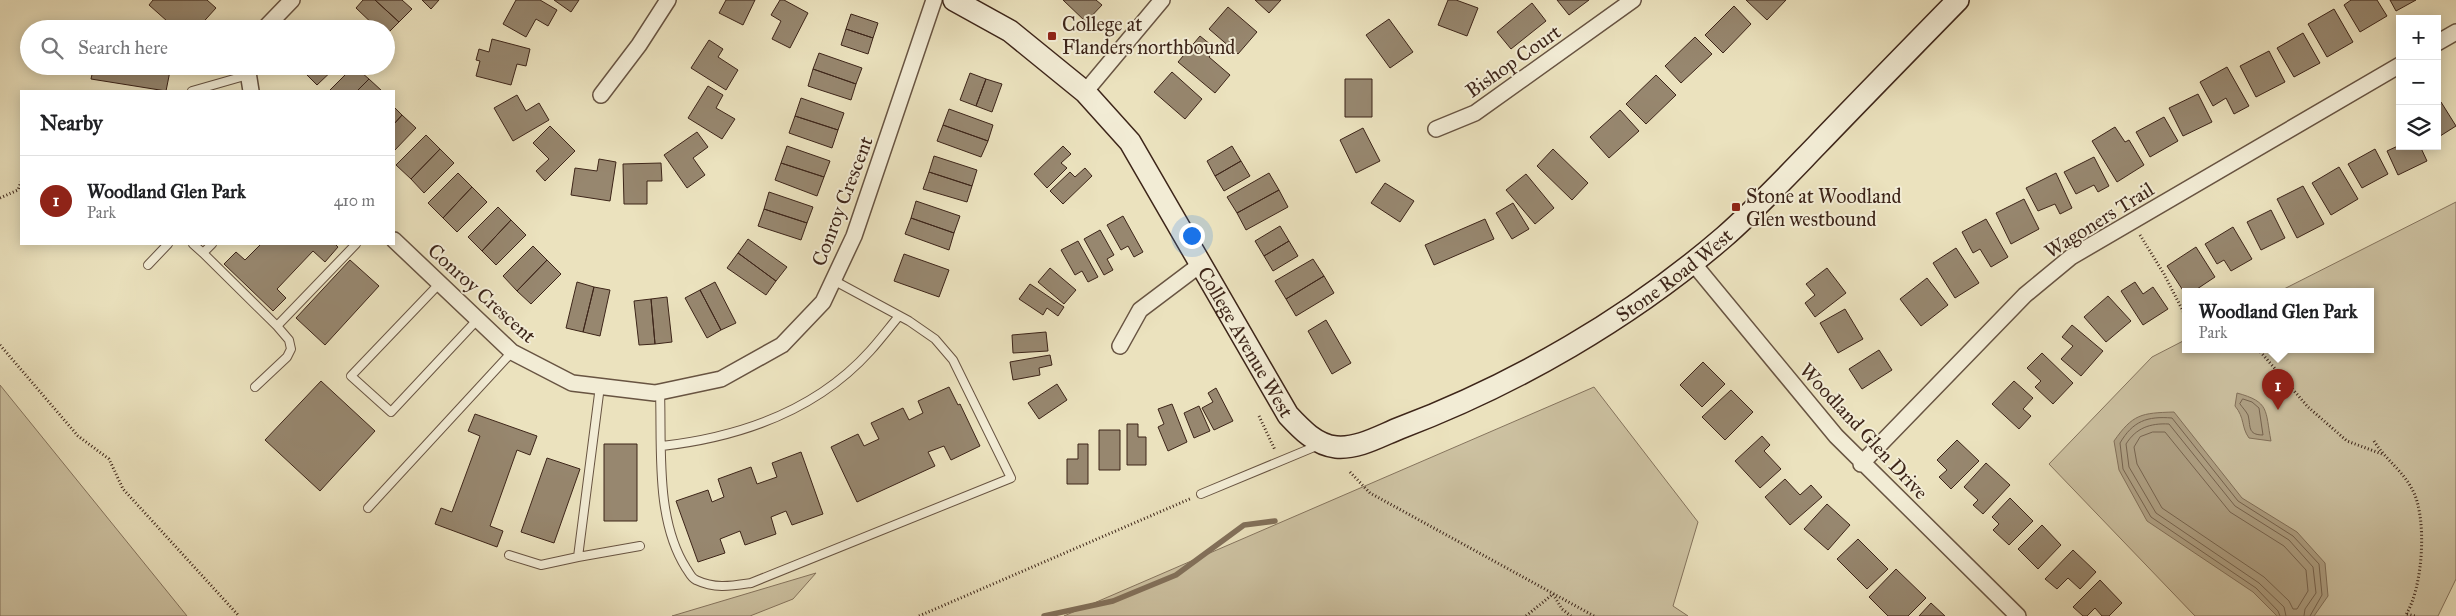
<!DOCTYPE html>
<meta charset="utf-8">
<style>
:root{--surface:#fff;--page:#f2f2f2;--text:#202124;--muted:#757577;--line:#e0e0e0;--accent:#8f2418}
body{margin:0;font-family:"IM FELL Great Primer",serif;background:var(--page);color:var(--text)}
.controls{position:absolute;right:15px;top:15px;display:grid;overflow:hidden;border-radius:0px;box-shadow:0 2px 12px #0003}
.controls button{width:45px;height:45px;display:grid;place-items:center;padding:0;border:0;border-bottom:1px solid var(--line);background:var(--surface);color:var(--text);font:25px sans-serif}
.you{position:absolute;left:1191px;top:235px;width:18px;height:18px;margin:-12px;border:4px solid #fff;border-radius:50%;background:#1a73e8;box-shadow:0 0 0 8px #1a73e833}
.badge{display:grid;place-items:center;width:32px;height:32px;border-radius:50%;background:var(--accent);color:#fff;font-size:16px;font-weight:700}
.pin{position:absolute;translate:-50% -41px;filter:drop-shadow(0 1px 2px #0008)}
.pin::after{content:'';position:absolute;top:26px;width:18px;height:15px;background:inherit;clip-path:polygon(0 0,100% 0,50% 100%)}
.popup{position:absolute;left:2182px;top:288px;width:192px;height:65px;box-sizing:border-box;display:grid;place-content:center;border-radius:0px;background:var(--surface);filter:drop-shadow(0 1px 4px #0005);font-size:16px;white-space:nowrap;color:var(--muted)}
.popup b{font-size:19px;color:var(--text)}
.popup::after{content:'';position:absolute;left:50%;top:100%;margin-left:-10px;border:10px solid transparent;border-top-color:var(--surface)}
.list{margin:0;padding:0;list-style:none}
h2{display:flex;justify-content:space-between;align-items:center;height:65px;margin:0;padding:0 20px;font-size:21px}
h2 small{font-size:16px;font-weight:400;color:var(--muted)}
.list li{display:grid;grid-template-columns:32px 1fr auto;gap:15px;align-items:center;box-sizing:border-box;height:90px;padding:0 20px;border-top:1px solid var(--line)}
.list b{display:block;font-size:19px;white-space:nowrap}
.list p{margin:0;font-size:16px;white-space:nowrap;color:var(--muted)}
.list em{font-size:16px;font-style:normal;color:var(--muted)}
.icon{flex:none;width:28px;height:28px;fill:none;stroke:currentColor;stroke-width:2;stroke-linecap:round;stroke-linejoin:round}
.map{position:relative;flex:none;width:2456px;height:616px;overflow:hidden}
.search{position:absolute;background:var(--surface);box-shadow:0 2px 12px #0003;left:20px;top:20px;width:375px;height:55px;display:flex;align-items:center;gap:12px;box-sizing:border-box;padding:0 18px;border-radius:28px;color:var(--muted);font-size:19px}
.panel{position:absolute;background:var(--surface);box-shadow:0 2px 12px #0003;left:20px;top:90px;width:375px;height:155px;border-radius:0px}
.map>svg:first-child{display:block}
</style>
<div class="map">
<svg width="2456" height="616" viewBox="0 0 2456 616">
<rect width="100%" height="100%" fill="#ebe2be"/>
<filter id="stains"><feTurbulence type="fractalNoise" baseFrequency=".004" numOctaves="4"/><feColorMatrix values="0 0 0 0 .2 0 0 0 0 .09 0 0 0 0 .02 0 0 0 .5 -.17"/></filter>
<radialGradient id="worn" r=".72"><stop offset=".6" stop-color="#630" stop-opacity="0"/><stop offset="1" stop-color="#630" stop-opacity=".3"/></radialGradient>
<path fill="#cdc2a2" stroke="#85745e" d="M2456,202V579L2438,616H2195L2049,464L2152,357L2185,340L2186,349H2370V291H2280Z
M0,385L187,616H0Z
M1594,387L1698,522L1673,606L1688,616H1064Z
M816,573L793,599L750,616H672Z"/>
<path fill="#b0a286" stroke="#82705a" d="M2237,393C2270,402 2265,410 2271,441L2249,438C2241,427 2245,418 2235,406Z
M2174,412L2242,498L2297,532L2325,563L2328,596L2314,616H2277L2253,592L2147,521L2119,470L2114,441C2133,414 2141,413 2174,412Z"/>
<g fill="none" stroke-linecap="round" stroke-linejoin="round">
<path stroke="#766450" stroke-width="1" d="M2243,399L2252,402L2259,408L2263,435C2247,435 2251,426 2248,415C2246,411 2242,407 2240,404Z
M2153,432H2165L2230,512L2284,546L2306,570L2308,591L2297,609H2293L2289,601L2264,577L2162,508L2137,464L2134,447L2140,437Z
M2280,616L2278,611L2256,588L2151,517L2123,469L2120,443C2133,421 2147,416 2172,418L2238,501L2293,536L2319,564L2322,595L2310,616
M2286,616L2284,607L2259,583L2156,513L2129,467L2126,444C2136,428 2150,423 2169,424L2235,506L2289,540L2313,567L2316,593L2305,609L2304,616"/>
<path stroke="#82705a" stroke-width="5.5" d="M1044,616L1113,601L1176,575L1244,525L1275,521"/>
</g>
<path fill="#97876f" stroke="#3d2519" d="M153,0H207L216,8L197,29H176L149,5Z
M363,0H375L399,22L386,35V29H378L356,8Z
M375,0H402L412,9L399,22Z
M422,0H439L431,9Z
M516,0H540L557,10L548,26L536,19L526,37L503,24Z
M554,0H579L571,12Z
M726,0H755L743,25L719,13Z
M780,0H784L808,13L790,48L772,39L781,21L771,15Z
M1063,0H1096L1102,5L1086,22Z
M1255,0H1281L1269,13Z
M1448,0H1456L1478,8L1467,36L1438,25Z
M1557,0H1589L1569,15Z
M1746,0H1786L1767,20Z
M2351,0H2377L2387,16L2360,32L2344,5Z
M2390,0H2416L2396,11Z
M1532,3L1546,21L1511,49L1497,32Z
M1734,6L1751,24L1723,53L1705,35Z
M1228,7L1257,32L1238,54L1209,29Z
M2334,9L2353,42L2327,57L2308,24Z
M851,14L878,23L873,38L846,29Z
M1389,19L1413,52L1390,68L1366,35Z
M846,29L873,38L868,54L841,45Z
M2303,33L2320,63L2294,77L2277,48Z
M1200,36L1216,49L1209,57L1230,75L1215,93L1178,62Z
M1695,37L1712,54L1681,83L1665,66Z
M492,39L530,49L526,66L517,64L511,85L476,76L480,61L476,60L479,49L489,52Z
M709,40L723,49L718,57L738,70L726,90L691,68Z
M2269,51L2285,82L2256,97L2240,66Z
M819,53L862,68L856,84L813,69Z
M94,66H171L166,91L91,79Z
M312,66H337L317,85L305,73Z
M354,66L369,79L357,91H329Z
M2227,67L2249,106L2234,114L2226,98L2213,106L2200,82Z
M813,69L856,84L851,100L808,86Z
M1172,72L1202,99L1185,119L1154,92Z
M970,73L986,79L976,106L960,100Z
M1656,75L1676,95L1646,124L1626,104Z
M369,79L382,91H357Z
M986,79L1002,84L992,112L976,106Z
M1345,79H1372V117H1345Z
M708,86L723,95L716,108L735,119L722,139L688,118Z
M2198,94L2212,122L2183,136L2169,108Z
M517,95L526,111L539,103L549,120L513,141L494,108Z
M801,98L844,113L838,130L795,116Z
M2441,102L2456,126L2437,138V104Z
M394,107L402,115L394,124Z
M949,109L993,125L988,141L943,125Z
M1620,110L1639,131L1609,158L1590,137Z
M402,115L416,128L394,151V124Z
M795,116L838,130L832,148L789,133Z
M2164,117L2178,141L2150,157L2136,132Z
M943,125L988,141L981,157L937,141Z
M550,126L575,151L545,181L536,171L549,159L533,143Z
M2115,127L2125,142L2129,140L2144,165L2117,182L2092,141Z
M1363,128L1380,161L1356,173L1340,140Z
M697,132L708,147L693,158L705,175L687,188L664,155Z
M426,135L440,149L411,179L396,165Z
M2400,145L2420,146L2427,161L2398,175L2387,151Z
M787,146L830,161L824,177L781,163Z
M1063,146L1071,154L1061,163L1067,168L1047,188L1034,174Z
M1232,146L1241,161L1215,176L1207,161Z
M440,149L454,163L424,193L411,179Z
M1553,149L1588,183L1572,200L1537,166Z
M2375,149L2388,174L2362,188L2348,164Z
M934,156L977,170L972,186L929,172Z
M2094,157L2109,186L2098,192L2094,185L2076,194L2064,172Z
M599,159L616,162L610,201L571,195L575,168L597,171Z
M1241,161L1250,176L1224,191L1215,176Z
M661,163L662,181H647V204H624L623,164Z
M781,163L824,177L817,196L775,180Z
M2339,167L2358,199L2331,215L2312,183Z
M1085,168L1092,176L1063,204L1050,191L1070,172L1075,177Z
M929,172L972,186L967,202L923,189Z
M458,173L472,187L443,218L428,203Z
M1269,173L1279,190L1237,213L1227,197Z
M2056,173L2072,208L2060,214L2055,204L2038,211L2026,188Z
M1526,174L1554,208L1535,224L1506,190Z
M1385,183L1414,201L1400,222L1371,203Z
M2303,186L2324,224L2297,238L2277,199Z
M472,187L487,202L457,232L443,218Z
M1279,190L1288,207L1246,230L1237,213Z
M769,192L813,207L807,223L764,209Z
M2024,199L2039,229L2011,244L1996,213Z
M916,201L960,216L954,233L911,218Z
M1513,203L1529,229L1512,239L1496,213Z
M498,207L511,220L482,251L468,237Z
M764,209L807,223L801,240L758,226Z
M2271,210L2285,238L2261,250L2247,222Z
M1123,216L1143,252L1134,257L1128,246L1121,250L1107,225Z
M911,218L954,233L949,250L905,234Z
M1485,219L1494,239L1434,265L1425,245Z
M1986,219L2008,257L1991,267L1980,249L1973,253L1962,232Z
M511,220L526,235L496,265L482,251Z
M1280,226L1289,241L1264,256L1255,241Z
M2233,227L2252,259L2231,271L2224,260L2217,264L2205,244Z
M1100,230L1114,255L1107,259L1113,270L1104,275L1084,239Z
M748,239L787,267L776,281L738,253Z
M1078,241L1098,277L1088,282L1082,271L1075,275L1061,250Z
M1289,241L1298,256L1273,271L1264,256Z
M261,244H335L338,247L325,262L313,251L277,289L286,298L273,311L224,264L236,252L245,260Z
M533,246L547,260L517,291L503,276Z
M2196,247L2215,277L2194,291H2186V295L2167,266Z
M1956,248L1979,283L1955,298L1933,263Z
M738,253L776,281L766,295L727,268Z
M904,254L949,270L939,297L894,281Z
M1313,259L1324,276L1286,299L1275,281Z
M350,260L379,286L325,345L296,318Z
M547,260L561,274L531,304L517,291Z
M1050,268L1076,290L1064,304L1038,282Z
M1827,268L1846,293L1815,317L1805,303L1815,295L1806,284Z
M1324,276L1334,293L1296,316L1286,299Z
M1927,278L1948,305L1921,326L1900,299Z
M577,282L594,287L583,332L566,328Z
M715,282L736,323L721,330L700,290Z
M2135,282L2143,294L2153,287L2168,309L2143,325L2121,291Z
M1030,284L1064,307L1058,316L1047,308L1043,315L1019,299Z
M594,287L610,290L600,336L583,332Z
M700,290L721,330L707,338L685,298Z
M2108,296L2131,321L2106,342L2084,317Z
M667,297L672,342L655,344L651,299Z
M651,299L655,344L639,345L634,301Z
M1845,309L1863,339L1838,353L1820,323Z
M1326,320L1351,363L1332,374L1308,331Z
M2072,325L2103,351L2081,376L2061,359L2073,346L2062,337Z
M1046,332L1048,351L1013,353L1012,335Z
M1879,350L1892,370L1862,389L1849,369Z
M2042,353L2073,383L2053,404L2035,387L2041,381L2027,368Z
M1050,355L1052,365L1039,368L1040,375L1013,380L1010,362Z
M1703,362L1725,384L1702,407L1680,385Z
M321,381L375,431L320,491L265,440Z
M2014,381L2033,398L2023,409L2031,416L2019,429L1992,404Z
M1057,384L1067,400L1039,419L1028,403Z
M949,387L958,405L960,404L980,446L951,460L944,446L928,452L935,466L857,502L831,447L858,434L864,446L879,439L871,423L903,408L909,420L923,413L918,401Z
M1216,388L1233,421L1214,430L1202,408L1213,402L1208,393Z
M1731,390L1753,412L1725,440L1702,417Z
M1172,404L1187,442L1168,451L1158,427L1164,424L1158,409Z
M1199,406L1210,431L1194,438L1184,413Z
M475,414L537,436L530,455L517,450L490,526L503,531L497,547L435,524L441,508L452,512L480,436L468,431Z
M1127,424H1138V437H1146V465H1127Z
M1099,430H1120V470H1099Z
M1762,436L1770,445L1764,451L1781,469L1760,488L1735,461Z
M1957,440L1979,461L1951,489L1939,477L1947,470L1937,460Z
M604,444H637V521H604Z
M1078,444H1088V484H1067V459H1078Z
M801,452L823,514L792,525L786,511L771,517L776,534L745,545L740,531L720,539L725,553L698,562L676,501L708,490L712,502L724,497L718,479L751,467L757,484L777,477L772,463Z
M547,458L580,469L554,543L521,532Z
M1986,463L2010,485L1983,514L1973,505L1978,500L1964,487Z
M1785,479L1800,495L1811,485L1822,497L1790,525L1765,497Z
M2010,498L2033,521L2009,545L1993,530L1999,524L1992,517Z
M1827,504L1850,525L1828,550L1804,529Z
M2042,525L2061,545L2038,569L2018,549Z
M1858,539L1888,569L1867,589L1837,559Z
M2073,550L2096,572L2080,589L2068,578L2057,589L2045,579Z
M1896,569L1926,598L1908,616H1888L1869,597Z
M2100,580L2122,603L2109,616H2102L2095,608L2087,616H2083L2073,607Z
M1931,603L1945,616H1919Z"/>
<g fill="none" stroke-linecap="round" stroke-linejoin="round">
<g stroke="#685442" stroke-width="10">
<path id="lane" d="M192,91L248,75
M193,244L203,253
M212,244L203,253L277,326L356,244
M148,265L168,244
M440,283L351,376L391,412L478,319
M600,386L578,557L640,546
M255,387L287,357L291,349L289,340L277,326
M660,392C662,448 655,519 686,568C689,572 691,578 696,580C715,589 731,586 751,583L1011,478L953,360L935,339L909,321L833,280
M662,446C740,437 816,411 870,351C880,340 889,328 899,316
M1201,494L1319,445
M368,508L512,352
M509,555L541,565L578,557"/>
</g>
<g stroke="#685442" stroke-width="18">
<path id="street" d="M264,29L292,0
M2437,43L2456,32
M247,66L251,91
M1085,92L1162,0
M601,95L639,45L668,0
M1436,129L1475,113L1633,0
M394,240L512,352L572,383L655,393L721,379L782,345L823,302L854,236L934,0
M1693,263L1836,436L2018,616
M1120,346L1140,310L1201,264
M1861,464L2025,295L2071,257L2400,65"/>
</g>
<g stroke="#3d2519" stroke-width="24">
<g id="secondary">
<path id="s1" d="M954,0L1010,31L1085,92L1130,142L1288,415C1301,429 1316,445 1336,447C1358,449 1380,436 1400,428C1516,384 1630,318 1724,237C1757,208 1787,176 1817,145C1864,96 1911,48 1958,0"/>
</g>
</g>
<path stroke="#3d2519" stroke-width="3" stroke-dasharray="1 2.5" stroke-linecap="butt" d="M0,198L18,190L21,182
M2140,235L2164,274L2186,317
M0,345L78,436L109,459L123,489L239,616
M2258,349L2308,407L2347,441L2382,454
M1259,416L1275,450
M2374,441C2385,459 2403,471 2412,489C2428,517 2423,590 2405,616
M1350,472L1370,493L1594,616
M2407,614L2415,616
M919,616L1192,498
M1526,616L1553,594L1562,609L1571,616"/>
<use href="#lane" stroke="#f2ecd5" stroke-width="8"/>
<use href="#street" stroke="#f2ecd5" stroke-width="15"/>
<use href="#secondary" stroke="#f2ecd5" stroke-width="21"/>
</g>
<g fill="#8f2418" stroke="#f2ecd5" stroke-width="2">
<rect x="1047" y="31" width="10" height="10" rx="2.5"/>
<rect x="1731" y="202" width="10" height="10" rx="2.5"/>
</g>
<g text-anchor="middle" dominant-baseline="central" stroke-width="4" stroke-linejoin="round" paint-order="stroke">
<g font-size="20" fill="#3d2519" stroke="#f2ecd5" text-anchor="start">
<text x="1062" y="24">College at<tspan x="1062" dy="23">Flanders northbound</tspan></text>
<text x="1746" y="196">Stone at Woodland<tspan x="1746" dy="23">Glen westbound</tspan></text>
</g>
<g font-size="20" fill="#3d2519" stroke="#f2ecd5">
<text transform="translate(1513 61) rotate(-35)">Bishop Court</text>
<text transform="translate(842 201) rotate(-69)">Conroy Crescent</text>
<text transform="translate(2099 220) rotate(-32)">Wagoners Trail</text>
<text stroke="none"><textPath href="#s1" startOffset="985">Stone Road West</textPath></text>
<text transform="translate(482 293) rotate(42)">Conroy Crescent</text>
<text stroke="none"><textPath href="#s1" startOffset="459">College Avenue West</textPath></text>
<text transform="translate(1864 431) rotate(47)">Woodland Glen Drive</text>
</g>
</g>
<rect width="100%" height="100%" filter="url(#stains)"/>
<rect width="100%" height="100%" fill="url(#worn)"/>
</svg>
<div class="controls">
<button>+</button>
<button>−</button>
<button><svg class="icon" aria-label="layers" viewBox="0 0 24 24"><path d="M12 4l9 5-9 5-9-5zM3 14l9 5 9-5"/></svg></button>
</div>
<div class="you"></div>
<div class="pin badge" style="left:2278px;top:410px">1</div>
<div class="popup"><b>Woodland Glen Park</b>Park</div>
<div class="search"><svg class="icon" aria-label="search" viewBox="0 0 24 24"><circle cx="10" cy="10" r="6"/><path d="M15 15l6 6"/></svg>Search here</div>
<section class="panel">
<h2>Nearby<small></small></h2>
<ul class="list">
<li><span class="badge">1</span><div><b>Woodland Glen Park</b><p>Park</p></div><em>410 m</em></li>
</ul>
</section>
</div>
